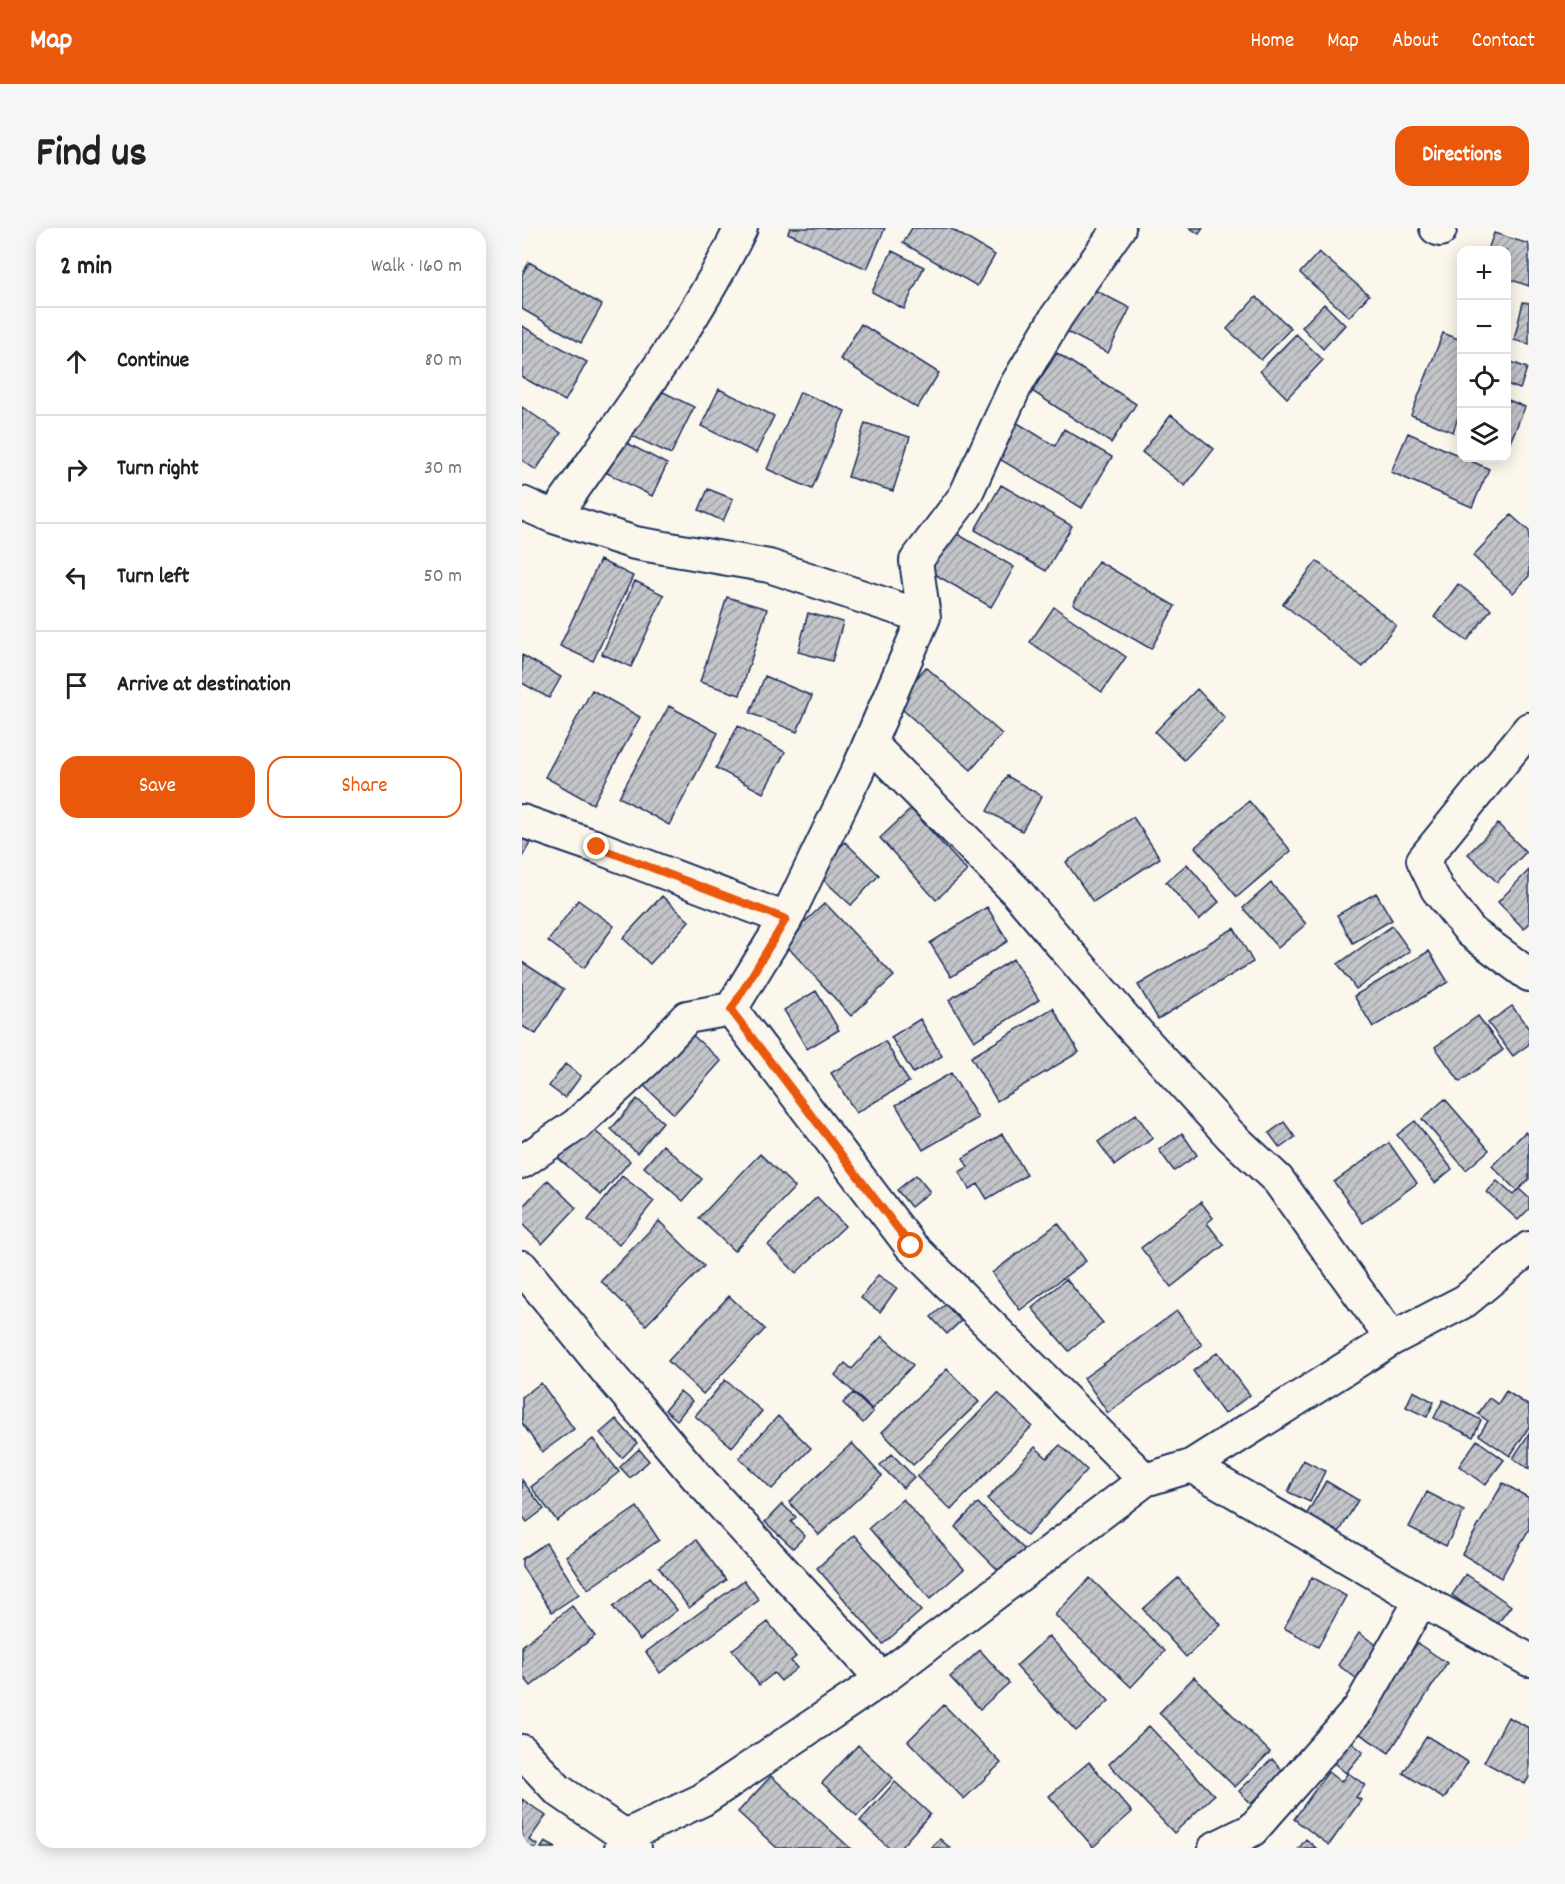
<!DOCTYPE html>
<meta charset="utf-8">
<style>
:root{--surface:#fff;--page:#f6f6f6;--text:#202124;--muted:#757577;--line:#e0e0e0;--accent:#ea580c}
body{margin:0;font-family:Dekko,sans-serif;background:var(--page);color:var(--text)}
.controls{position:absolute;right:18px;top:18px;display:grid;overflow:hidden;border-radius:12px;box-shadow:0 3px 15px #0003}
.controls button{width:54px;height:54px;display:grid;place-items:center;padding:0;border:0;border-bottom:2px solid var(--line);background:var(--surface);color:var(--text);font:30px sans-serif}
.stop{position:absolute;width:18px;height:18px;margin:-14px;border:4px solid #ea580c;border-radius:50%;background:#fff}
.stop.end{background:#ea580c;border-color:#fff;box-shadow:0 2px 6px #0008}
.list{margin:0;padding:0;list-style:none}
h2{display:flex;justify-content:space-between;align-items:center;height:78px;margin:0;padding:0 24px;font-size:26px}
h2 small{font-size:20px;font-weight:400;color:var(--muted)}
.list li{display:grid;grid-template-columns:39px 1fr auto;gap:18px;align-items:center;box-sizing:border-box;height:108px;padding:0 24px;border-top:2px solid var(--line)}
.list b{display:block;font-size:22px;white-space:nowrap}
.list em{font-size:20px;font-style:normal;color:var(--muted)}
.actions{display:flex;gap:12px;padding:18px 24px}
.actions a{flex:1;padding:14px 0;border:2px solid var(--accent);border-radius:18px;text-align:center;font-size:21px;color:var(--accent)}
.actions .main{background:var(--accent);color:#fff}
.icon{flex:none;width:33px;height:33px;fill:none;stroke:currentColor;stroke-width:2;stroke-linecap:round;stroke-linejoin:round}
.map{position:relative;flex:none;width:1007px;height:1620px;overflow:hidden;border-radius:18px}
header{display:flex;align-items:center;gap:36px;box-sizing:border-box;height:84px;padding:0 30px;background:var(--accent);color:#fff}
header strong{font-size:28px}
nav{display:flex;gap:33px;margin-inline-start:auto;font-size:21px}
.intro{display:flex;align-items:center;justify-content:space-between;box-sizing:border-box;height:144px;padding:0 36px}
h1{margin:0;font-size:42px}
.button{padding:15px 27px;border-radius:18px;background:var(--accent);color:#fff;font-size:21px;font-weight:700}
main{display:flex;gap:36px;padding:0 36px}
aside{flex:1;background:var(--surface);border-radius:18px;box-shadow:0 3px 15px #0003}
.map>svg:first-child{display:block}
</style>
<header>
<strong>Map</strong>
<nav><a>Home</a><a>Map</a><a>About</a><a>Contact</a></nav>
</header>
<div class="intro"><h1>Find us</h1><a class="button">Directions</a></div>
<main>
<aside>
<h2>2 min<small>Walk · 160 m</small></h2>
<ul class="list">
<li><svg class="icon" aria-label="ahead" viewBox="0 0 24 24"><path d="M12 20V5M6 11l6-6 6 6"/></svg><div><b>Continue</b></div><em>80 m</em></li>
<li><svg class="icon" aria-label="right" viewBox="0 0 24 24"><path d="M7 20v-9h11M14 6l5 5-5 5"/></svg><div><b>Turn right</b></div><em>30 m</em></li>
<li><svg class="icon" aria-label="left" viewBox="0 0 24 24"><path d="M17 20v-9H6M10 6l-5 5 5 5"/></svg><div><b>Turn left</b></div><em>50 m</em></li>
<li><svg class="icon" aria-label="arrive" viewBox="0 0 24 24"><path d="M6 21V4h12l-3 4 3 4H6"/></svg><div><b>Arrive at destination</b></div></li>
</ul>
<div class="actions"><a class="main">Save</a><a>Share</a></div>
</aside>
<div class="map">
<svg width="1007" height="1620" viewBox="0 0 1007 1620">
<defs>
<pattern id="building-hatch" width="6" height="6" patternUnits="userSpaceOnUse" patternTransform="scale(1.5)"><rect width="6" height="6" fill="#c3c5c9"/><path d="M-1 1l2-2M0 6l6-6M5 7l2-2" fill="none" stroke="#9ea0a6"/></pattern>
</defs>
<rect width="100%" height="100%" fill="#fbf7ec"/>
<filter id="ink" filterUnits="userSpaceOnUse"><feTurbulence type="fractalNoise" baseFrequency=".0167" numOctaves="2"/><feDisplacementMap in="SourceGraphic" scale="12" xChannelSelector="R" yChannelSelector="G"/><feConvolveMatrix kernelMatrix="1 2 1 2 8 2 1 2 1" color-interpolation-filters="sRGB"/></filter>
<g filter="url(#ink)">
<path fill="url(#building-hatch)" stroke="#1b2f5e" stroke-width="1.5" d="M268,0H363L345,41L266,5Z
M390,0H428L473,27L455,58L381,15Z
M668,0H681L677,6Z
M972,5L1007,16V58L984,50V22H966Z
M370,23L402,39L382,81L350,64Z
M797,24L847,67L827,89L778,45Z
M7,34L80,77L59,115L0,81V47Z
M561,56L608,80L586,125L539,101Z
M734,69L769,100L739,132L705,101Z
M1001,74L1007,75V116L992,112Z
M802,76L823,97L801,121L780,99Z
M339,96L417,145L395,180L318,131Z
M0,98L65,134L43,173L0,149Z
M921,105L939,112V181L931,204L889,187Z
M774,106L801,132L765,170L738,143Z
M535,125L614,176L589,215L510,163Z
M984,132L1005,140L998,161L984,156Z
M131,159L172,179L149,226L108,207Z
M197,161L252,188L234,225L179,198Z
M278,164L323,183L290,261L245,241Z
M984,171L1003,179L984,224Z
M0,179L39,205L14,242L0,232Z
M649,187L692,221L663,258L620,224Z
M489,191L533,218L542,201L590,229L560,280L469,226Z
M343,195L388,209L371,263L326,249Z
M886,205L967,241L950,279L869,244Z
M101,213L145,236L130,268L85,245Z
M479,257L550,298L524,343L453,302Z
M186,261L211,271L201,293L177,282Z
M989,287L1007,303V348L991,365L951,328Z
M425,300L492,339L469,379L402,340Z
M78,332L111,348L71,433L38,418Z
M576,333L653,378L629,421L551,376Z
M795,333L874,397L841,439L761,376Z
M113,353L142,367L109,439L80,426Z
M936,356L969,381L945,413L912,389Z
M205,369L245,381L218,467L178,454Z
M532,379L604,429L580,464L508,414Z
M286,385L321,394L310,433L276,424Z
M0,427L39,449L27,470L0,455Z
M404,439L480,506L449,542L373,475Z
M243,448L290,468L275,504L228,485Z
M675,461L703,490L662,532L633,504Z
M70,462L118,489L71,576L23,549Z
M147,478L196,505L147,597L97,569Z
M216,498L263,524L241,565L194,540Z
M485,548L520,568L500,603L465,583Z
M727,573L769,623L715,669L673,619Z
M389,581L445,643L414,672L358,610Z
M611,589L638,630L571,674L544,634Z
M976,596L1004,624L975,654L946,626Z
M0,610L8,615L0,629Z
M323,614L357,647L329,677L294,645Z
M665,636L697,674L677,692L644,654Z
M1007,642V696L1002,701L976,674Z
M749,655L784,696L756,720L721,680Z
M854,665L870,692L831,715L815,687Z
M140,668L167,693L128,736L101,710Z
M56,672L92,698L62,740L26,713Z
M303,675L372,748L329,788L261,714Z
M465,679L486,713L429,749L408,715Z
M870,698L888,723L834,761L816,736Z
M712,700L731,734L636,791L616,757Z
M907,723L926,754L851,799L832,768Z
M491,731L517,772L452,813L427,772Z
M0,734L42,761L14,806L0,798Z
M294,763L317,802L285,821L262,782Z
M990,778L1007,801V816L991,828L966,795Z
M531,780L557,824L475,873L449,829Z
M956,788L981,822L938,854L913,819Z
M398,791L420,828L391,845L369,809Z
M165,802L199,833L152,886L118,854Z
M363,813L387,854L334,885L309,845Z
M43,836L59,848L43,870L27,858Z
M429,845L456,890L401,922L374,877Z
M115,871L141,894L115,925L89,901Z
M923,871L967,922L944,942L900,891Z
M614,886L631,910L593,937L576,914Z
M893,893L930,941L913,955L875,907Z
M762,894L773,909L758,920L747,905Z
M65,896L108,933L79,967L36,930Z
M1003,904L1007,908V951L995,963L970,938Z
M660,905L675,927L652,943L637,922Z
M480,906L505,947L465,971L456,956L447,961L437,944L446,939L441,930Z
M867,915L895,955L841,995L812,954Z
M141,917L180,951L161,973L122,939Z
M238,926L273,959L212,1023L177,990Z
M394,947L408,964L389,979L375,962Z
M100,948L132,973L97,1017L66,992Z
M26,952L54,980L20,1016L0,996V979Z
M975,953L991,967L997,961L1007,970V981L996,992L965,964Z
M295,969L323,998L274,1045L246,1017Z
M679,974L691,990L685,995L702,1017L649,1059L619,1020Z
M137,993L182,1038L124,1097L79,1053Z
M536,995L564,1033L498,1082L470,1045Z
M356,1047L375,1060L358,1084L339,1070Z
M544,1051L581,1095L547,1123L510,1080Z
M207,1068L243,1101L181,1166L146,1133Z
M424,1076L439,1093L425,1106L409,1089Z
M655,1083L680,1117L586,1185L562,1150Z
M360,1108L391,1137L350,1181L313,1147L323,1135L330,1141Z
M696,1124L728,1167L702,1186L671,1143Z
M425,1141L457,1174L391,1237L360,1204Z
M203,1152L240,1183L210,1219L173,1188Z
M19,1155L52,1201L20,1224L0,1195V1169Z
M158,1163L170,1173L155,1192L143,1182Z
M891,1163L912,1174L905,1189L884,1179Z
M984,1163L1007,1178V1199L988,1228L957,1207L966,1193L956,1186L967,1170L976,1176Z
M331,1165L351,1184L341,1195L321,1175Z
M476,1165L510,1198L429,1282L395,1249Z
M921,1172L959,1192L951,1209L912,1190Z
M256,1188L289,1220L250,1261L217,1230Z
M94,1191L115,1215L100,1230L78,1205Z
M1007,1206V1241L991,1230Z
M71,1211L97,1244L35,1293L9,1259Z
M955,1212L982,1232L963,1257L937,1238Z
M330,1215L360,1248L297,1307L267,1274Z
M538,1217L565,1242L505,1308L465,1271L513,1219L525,1230Z
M117,1221L127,1233L108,1250L98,1239Z
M370,1226L392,1249L381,1260L358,1237Z
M781,1232L803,1243L788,1274L766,1264Z
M0,1252L22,1281L5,1294L0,1287Z
M804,1253L836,1272L812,1313L780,1294Z
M981,1255L1007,1270V1301L979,1350L940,1326Z
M905,1264L942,1283L924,1318L887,1299Z
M381,1271L442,1341L408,1371L347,1300Z
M456,1275L506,1325L482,1348L433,1299Z
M260,1276L274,1289L269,1294L283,1308L271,1320L243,1294Z
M115,1279L137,1312L66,1361L44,1328Z
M332,1307L399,1383L361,1416L295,1340Z
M174,1312L204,1352L167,1380L137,1339Z
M24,1315L57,1366L30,1384L0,1339V1331Z
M944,1346L989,1378L974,1398L930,1367Z
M128,1349L155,1382L118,1412L91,1379Z
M790,1349L824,1368L796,1419L762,1400Z
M568,1350L643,1423L609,1459L533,1387Z
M656,1350L699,1397L664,1429L621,1381Z
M222,1352L237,1372L138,1445L124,1424Z
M50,1378L73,1408L9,1458L0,1447V1418Z
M246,1394L274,1429L269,1433L275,1440L259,1453L252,1445L237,1457L210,1422Z
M837,1405L856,1418L834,1450L816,1437Z
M527,1408L587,1473L554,1503L494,1438Z
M895,1415L925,1435L867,1525L838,1506Z
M458,1422L487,1455L458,1481L428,1449Z
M672,1449L748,1524L713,1559L637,1485Z
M422,1477L479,1535L442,1571L386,1513Z
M986,1489L1007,1500V1549L1003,1556L962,1534Z
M627,1498L692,1567L652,1605L587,1536Z
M905,1508L946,1534L922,1571L881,1545Z
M825,1511L841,1524L824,1545L807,1531Z
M336,1517L371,1550L335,1588L300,1555Z
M750,1531L762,1544L729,1576L717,1563Z
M567,1534L610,1584L571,1619L527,1568Z
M806,1544L819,1554L826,1545L843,1557L834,1569L839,1572L807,1617L772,1591Z
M249,1548L328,1620H255L216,1584Z
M373,1554L408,1586L378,1620H367L338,1593Z
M0,1571L24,1588L7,1612L16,1617L14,1620H0Z
M418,1611L428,1620H409Z
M784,1611L794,1620H777Z
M23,1614L34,1620H19Z"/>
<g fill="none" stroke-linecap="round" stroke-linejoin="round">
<g stroke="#1b2f5e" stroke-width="36">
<path id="street" d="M914,0L918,2
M0,275L32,289L113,315L247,338L402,389
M32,289C97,195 169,103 219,0
M1007,501L901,632L915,661L949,704L1007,747
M348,515L493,662L610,799L708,907L756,952L870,1111
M0,593L75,619L264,691
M209,781L389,1018L623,1252
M0,934L54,897L124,833L165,789L209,781L264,691L336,542L402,389L394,333L443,268L493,159L535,88L597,0
M0,1039L88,1147L174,1248L360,1451
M669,1238L899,1372L1007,1432
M0,1523L36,1562L103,1608L113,1620
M99,1620L103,1608L180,1572L360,1451L623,1252L669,1238L870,1111L943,1073L1007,1020
M693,1620L730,1602L837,1481L899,1372"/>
</g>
<use href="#street" stroke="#fbf7ec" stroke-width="32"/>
</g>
</g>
<g fill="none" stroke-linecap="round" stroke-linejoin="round" filter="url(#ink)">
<path stroke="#ea580c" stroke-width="8" d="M75,619L264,691L209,782L389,1018"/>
</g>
</svg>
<div class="controls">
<button>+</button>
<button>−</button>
<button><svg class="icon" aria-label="locate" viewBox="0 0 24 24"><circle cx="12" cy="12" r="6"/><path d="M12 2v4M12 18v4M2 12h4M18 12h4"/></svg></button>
<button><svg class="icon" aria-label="layers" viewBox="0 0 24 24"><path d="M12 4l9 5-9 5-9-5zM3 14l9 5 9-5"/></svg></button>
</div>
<div class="stop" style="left:389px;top:1018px"></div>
<div class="stop end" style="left:75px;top:619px"></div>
</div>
</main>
